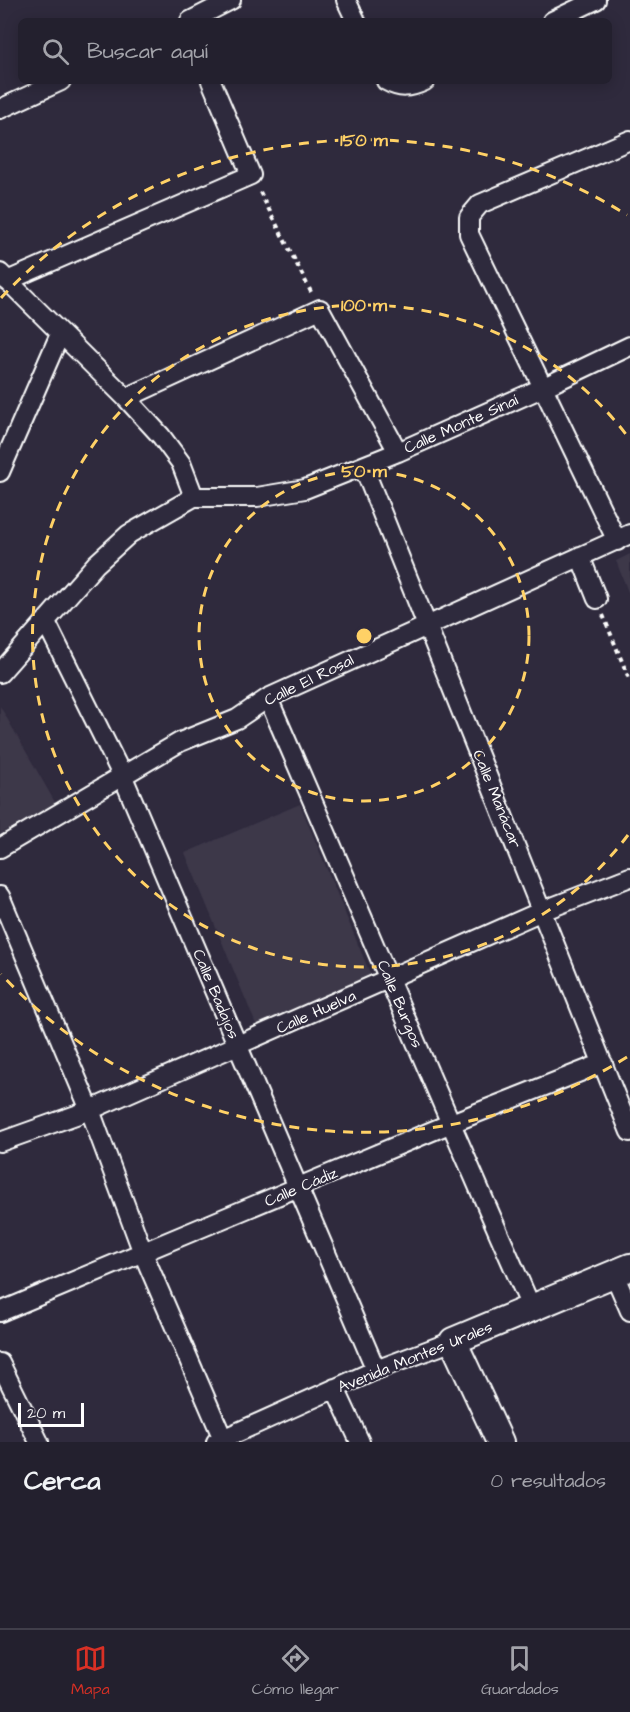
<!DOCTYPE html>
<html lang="es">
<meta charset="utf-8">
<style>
:root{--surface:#23202e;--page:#2b2836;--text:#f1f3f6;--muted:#a3a3aa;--line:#403e4a;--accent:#d93025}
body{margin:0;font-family:"Architects Daughter",sans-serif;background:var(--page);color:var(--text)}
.scale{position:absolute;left:18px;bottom:15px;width:66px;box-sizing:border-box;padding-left:6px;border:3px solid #fff;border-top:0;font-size:16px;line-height:21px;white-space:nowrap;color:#fff;-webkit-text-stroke:4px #2f2a3d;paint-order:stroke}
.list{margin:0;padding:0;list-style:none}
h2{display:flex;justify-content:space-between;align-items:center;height:78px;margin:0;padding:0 24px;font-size:26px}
h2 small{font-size:20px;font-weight:400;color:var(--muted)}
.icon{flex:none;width:33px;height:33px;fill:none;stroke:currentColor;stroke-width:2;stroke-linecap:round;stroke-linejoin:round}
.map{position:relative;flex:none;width:630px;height:1442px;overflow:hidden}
.search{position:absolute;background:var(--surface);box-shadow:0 3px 15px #0003;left:18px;right:18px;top:18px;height:66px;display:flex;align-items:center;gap:15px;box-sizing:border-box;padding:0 21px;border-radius:9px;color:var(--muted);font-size:22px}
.sheet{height:186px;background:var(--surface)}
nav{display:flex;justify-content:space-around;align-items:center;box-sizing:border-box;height:84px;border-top:2px solid var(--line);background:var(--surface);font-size:16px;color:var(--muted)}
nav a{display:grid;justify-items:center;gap:3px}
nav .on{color:var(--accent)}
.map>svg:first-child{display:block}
</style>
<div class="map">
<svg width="630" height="1442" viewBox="0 0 630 1442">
<rect width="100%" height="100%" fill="#2f2a3d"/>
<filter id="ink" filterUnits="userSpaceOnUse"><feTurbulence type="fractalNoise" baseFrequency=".0167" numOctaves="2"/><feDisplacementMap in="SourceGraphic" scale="12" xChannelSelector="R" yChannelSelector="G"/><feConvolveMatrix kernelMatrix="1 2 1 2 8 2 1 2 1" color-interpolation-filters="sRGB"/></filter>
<g filter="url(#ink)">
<path fill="#3c3749" d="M630,554V597L616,561Z
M0,706L56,804L0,834Z
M300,804L372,978L257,1027L185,853Z"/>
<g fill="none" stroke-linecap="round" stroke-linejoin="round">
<g stroke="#fff" stroke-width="22">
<path id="street" d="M346,0L356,21
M190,21L231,0
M552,21L596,0
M386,81C400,89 410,88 425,81
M0,109L61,81
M0,273L126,398L161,436L181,463L194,497
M7,281L251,175L211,81
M126,398L320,309L398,452
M363,466L630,1132
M0,472L60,334
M617,541L469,234V217L480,204L630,140
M580,556L597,599
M46,622L123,777L376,1370
M0,673L96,564L129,534L194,497H257L305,489L398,452L542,388L630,346
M268,698C357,902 442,1107 532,1309
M0,848L180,742L237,719L268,698L630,534
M0,896L90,1110L143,1253L223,1439
M0,1142L90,1110L542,911L630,877
M614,1274L630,1311
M0,1312L449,1124L603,1063
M0,1363L39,1442
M335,1388L360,1442
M216,1442L376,1370L453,1341"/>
</g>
<g stroke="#fff" stroke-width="30">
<path id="secondary" d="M500,1442L453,1341L630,1267"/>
</g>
<path stroke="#fff" stroke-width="4" stroke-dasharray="4.5 4.5" stroke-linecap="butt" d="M260,192L311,292
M603,615L630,681"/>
<use href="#street" stroke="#2f2a3d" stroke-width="18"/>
<use href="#secondary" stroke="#2f2a3d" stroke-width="26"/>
</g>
</g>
<g fill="none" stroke="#ffd166" stroke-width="3" stroke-dasharray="10 8">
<circle cx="364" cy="636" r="165"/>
<path d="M628 835A331 331 0 1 1 628 437"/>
<path d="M627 1057A496 496 0 0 1 1 974M1 298A496 496 0 0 1 627 215"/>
</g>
<g text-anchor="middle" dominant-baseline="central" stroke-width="4.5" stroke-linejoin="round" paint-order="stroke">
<g font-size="16" fill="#fff" stroke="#2f2a3d">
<text transform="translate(461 424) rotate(-24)">Calle Monte Sinaí</text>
<text transform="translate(309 680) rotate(-26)">Calle El Rosal</text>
<text transform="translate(497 799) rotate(68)">Calle Manácar</text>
<text transform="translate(216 994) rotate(67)">Calle Badajos</text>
<text transform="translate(400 1004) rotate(67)">Calle Burgos</text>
<text transform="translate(316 1012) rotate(-24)">Calle Huelva</text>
<text transform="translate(301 1187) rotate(-23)">Calle Cádiz</text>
<text transform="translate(415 1357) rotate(-22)">Avenida Montes Urales</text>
</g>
</g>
<circle cx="364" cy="636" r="9" fill="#ffd166" stroke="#2f2a3d" stroke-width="3"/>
<g font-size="18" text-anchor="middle" font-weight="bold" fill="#ffd166" stroke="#2f2a3d" stroke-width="4.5" stroke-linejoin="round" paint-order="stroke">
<text x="364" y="146">150 m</text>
<text x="364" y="311">100 m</text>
<text x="364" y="477">50 m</text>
</g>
</svg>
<div class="scale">20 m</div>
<div class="search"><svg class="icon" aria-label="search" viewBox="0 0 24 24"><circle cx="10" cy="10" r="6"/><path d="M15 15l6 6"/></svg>Buscar aquí</div>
</div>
<section class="sheet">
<h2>Cerca<small>0 resultados</small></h2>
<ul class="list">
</ul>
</section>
<nav>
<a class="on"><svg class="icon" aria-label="map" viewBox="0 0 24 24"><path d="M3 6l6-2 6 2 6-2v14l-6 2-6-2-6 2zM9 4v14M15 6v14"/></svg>Mapa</a>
<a><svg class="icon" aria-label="directions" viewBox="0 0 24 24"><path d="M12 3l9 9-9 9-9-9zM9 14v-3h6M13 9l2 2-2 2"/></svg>Cómo llegar</a>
<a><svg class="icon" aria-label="saved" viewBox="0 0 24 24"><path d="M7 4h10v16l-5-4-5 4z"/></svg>Guardados</a>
</nav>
